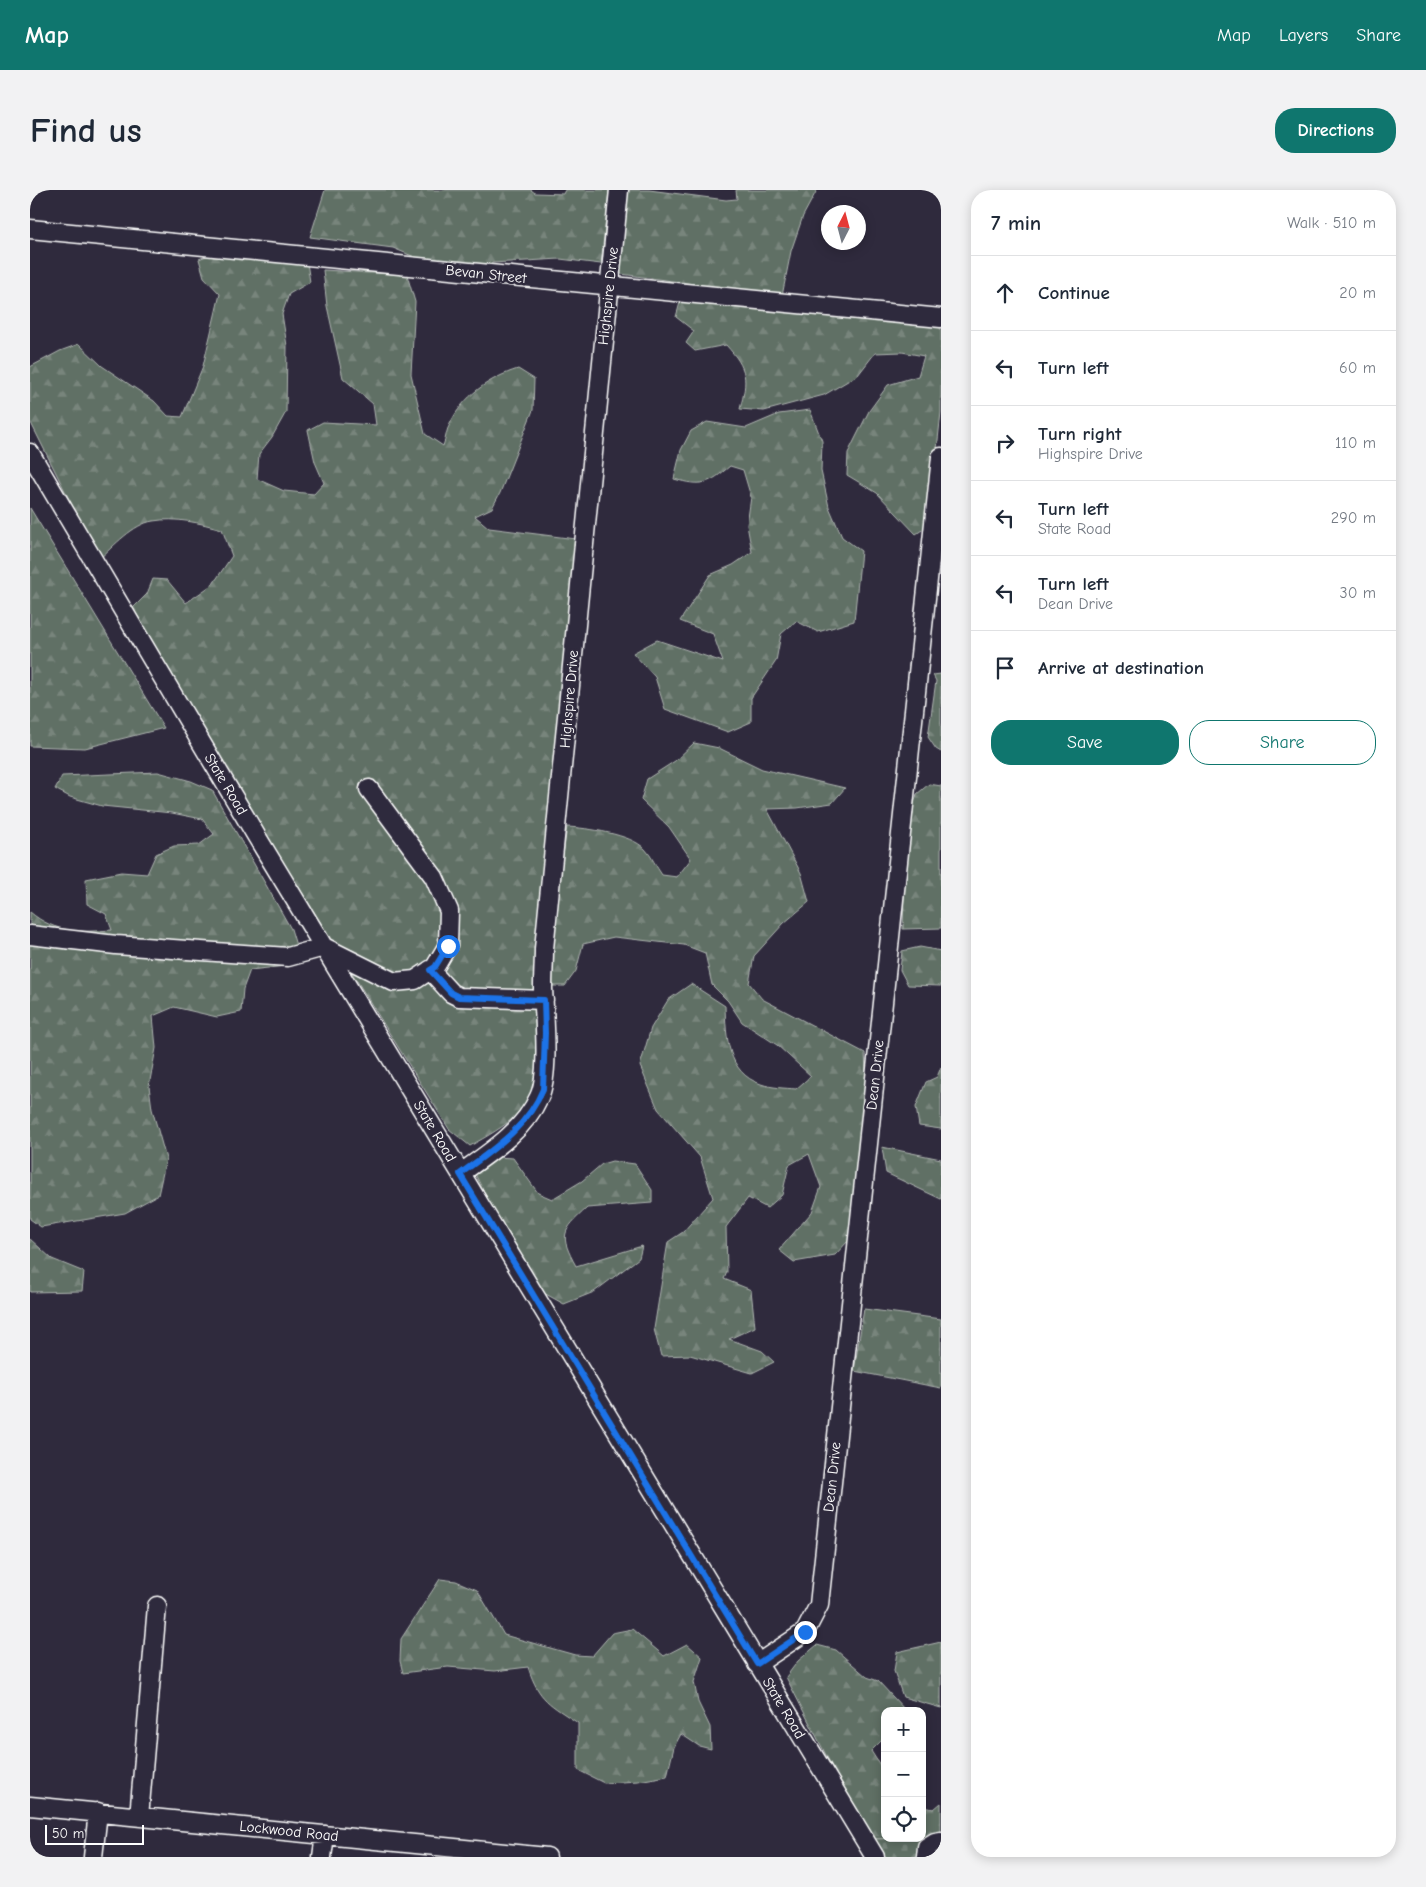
<!DOCTYPE html>
<meta charset="utf-8">
<style>
:root{--surface:#fff;--page:#f2f2f3;--text:#1f2937;--muted:#747a83;--line:#e0e1e3;--accent:#0f766e}
body{margin:0;font-family:"Comic Neue",sans-serif;background:var(--page);color:var(--text)}
.controls{position:absolute;right:15px;bottom:15px;display:grid;overflow:hidden;border-radius:10px;box-shadow:0 2px 12px #0003}
.controls button{width:45px;height:45px;display:grid;place-items:center;padding:0;border:0;border-bottom:1px solid var(--line);background:var(--surface);color:var(--text);font:25px sans-serif}
.compass{position:absolute;left:791px;top:15px;width:45px;height:45px;border-radius:50%;background:var(--surface);box-shadow:0 2px 12px #0003;rotate:6deg}
.scale{position:absolute;left:15px;bottom:12px;width:99px;box-sizing:border-box;padding-left:5px;border:2px solid #fff;border-top:0;font-size:14px;line-height:18px;white-space:nowrap;color:#fff;-webkit-text-stroke:4px #2f2a3d;paint-order:stroke}
.stop{position:absolute;width:15px;height:15px;margin:-11px;border:4px solid #1a73e8;border-radius:50%;background:#fff}
.stop.end{background:#1a73e8;border-color:#fff;box-shadow:0 1px 5px #0008}
.list{margin:0;padding:0;list-style:none}
h2{display:flex;justify-content:space-between;align-items:center;height:65px;margin:0;padding:0 20px;font-size:21px}
h2 small{font-size:16px;font-weight:400;color:var(--muted)}
.list li{display:grid;grid-template-columns:32px 1fr auto;gap:15px;align-items:center;box-sizing:border-box;height:75px;padding:0 20px;border-top:1px solid var(--line)}
.list b{display:block;font-size:19px;white-space:nowrap}
.list p{margin:0;font-size:16px;white-space:nowrap;color:var(--muted)}
.list em{font-size:16px;font-style:normal;color:var(--muted)}
.actions{display:flex;gap:10px;padding:15px 20px}
.actions a{flex:1;padding:11px 0;border:1px solid var(--accent);border-radius:20px;text-align:center;font-size:18px;color:var(--accent)}
.actions .main{background:var(--accent);color:#fff}
.icon{flex:none;width:28px;height:28px;fill:none;stroke:currentColor;stroke-width:2;stroke-linecap:round;stroke-linejoin:round}
.map{position:relative;flex:none;width:911px;height:1667px;overflow:hidden;border-radius:20px}
header{display:flex;align-items:center;gap:30px;box-sizing:border-box;height:70px;padding:0 25px;background:var(--accent);color:#fff}
header strong{font-size:24px}
nav{display:flex;gap:28px;margin-inline-start:auto;font-size:18px}
.intro{display:flex;align-items:center;justify-content:space-between;box-sizing:border-box;height:120px;padding:0 30px}
h1{margin:0;font-size:35px}
.button{padding:12px 22px;border-radius:20px;background:var(--accent);color:#fff;font-size:18px;font-weight:700}
main{display:flex;gap:30px;padding:0 30px}
aside{flex:1;background:var(--surface);border-radius:20px;box-shadow:0 2px 12px #0003}
.map>svg:first-child{display:block}
</style>
<header>
<strong>Map</strong>
<nav><a>Map</a><a>Layers</a><a>Share</a></nav>
</header>
<div class="intro"><h1>Find us</h1><a class="button">Directions</a></div>
<main>
<div class="map">
<svg width="911" height="1667" viewBox="0 0 911 1667">
<defs>
<pattern id="forest-firs" width="22" height="20" patternUnits="userSpaceOnUse" patternTransform="scale(1.25)"><rect width="22" height="20" fill="#606f65"/><path d="M5 1l3.5 6h-7zM16 11l3.5 6h-7z" fill="#78857c"/></pattern>
<pattern id="cemetery-stones" width="16" height="16" patternUnits="userSpaceOnUse" patternTransform="scale(1.25)"><rect width="16" height="16" fill="#606f65"/><path d="M2 7V4a2 2 0 0 1 4 0v3zM10 15v-3a2 2 0 0 1 4 0v3z" fill="#78857c"/></pattern>
</defs>
<rect width="100%" height="100%" fill="#2f2a3d"/>
<filter id="ink" filterUnits="userSpaceOnUse"><feTurbulence type="fractalNoise" baseFrequency=".02" numOctaves="2"/><feDisplacementMap in="SourceGraphic" scale="10" xChannelSelector="R" yChannelSelector="G"/><feConvolveMatrix kernelMatrix="1 2 1 2 8 2 1 2 1" color-interpolation-filters="sRGB"/></filter>
<g filter="url(#ink)">
<path fill="url(#forest-firs)" stroke="#b0b7b2" d="M295,0H501L505,3L533,4L535,0H579L571,74L530,69L445,74L387,68L363,58L280,47Z
M598,0H619L696,10L707,9L706,0H787L773,26L761,61L752,106L591,84L587,79Z
M181,64L277,73L280,92L259,104L252,124L257,156L256,222L242,247L229,264L227,289L254,301L284,304L294,293L285,272L278,240L293,232L346,235L343,214L313,188L297,116L293,80L377,85L385,112L381,184L395,244L413,256C416,249 416,240 420,234C433,206 459,188 488,179L504,189L503,220L470,303L462,318L445,326L459,338L546,349L505,795C508,835 519,891 488,923C475,937 457,946 440,956L419,939L227,630L103,418L117,404L123,389L137,390L156,413L183,394L202,366L192,339C170,333 146,327 123,331C103,334 84,356 69,369L0,231V177L30,161L49,154L72,176L124,211L138,226L152,227L173,176L190,104L174,87L169,69Z
M651,109L911,132V222L900,324L895,338L886,344L847,303L817,285L818,263L839,221L858,195L888,186L894,166L872,162L845,163L828,185L794,205L734,221L710,219C718,189 718,179 696,155L665,161L656,153L664,141L646,127Z
M780,220L792,251L791,281L799,317L812,347L831,361L824,431L788,442L766,431L751,444L746,471L721,508V532L698,542L635,519L625,487L603,463L627,450L693,472L683,444L650,431L680,385L703,375L722,362L717,335L721,307L713,280L700,276C679,294 672,297 644,289L651,260L661,241L677,232L716,238L749,224Z
M0,318L134,538L55,558L0,556Z
M911,484V562L906,559L898,547L906,491L903,485Z
M664,553L689,558L732,579L815,598L802,613L767,618L737,619L771,683L779,712L754,733L724,766L719,793L732,809L835,863L838,917L819,1050L805,1065L764,1072L749,1060L782,1022L791,997L779,964L759,975L752,1005L737,1018L718,1008L696,1037L697,1082L694,1089L721,1100L725,1137L699,1149L732,1161L744,1172L722,1183L660,1165L631,1166L624,1139L638,1052L653,1042L683,1008L670,967L628,919L610,876L621,838L638,810L661,794L695,816C696,846 697,883 731,894C742,898 755,898 766,899L781,886L747,855L712,832L698,811L682,795L675,763L654,755L584,747L553,754L546,781L535,796H521L519,765L537,637C557,638 601,644 615,659C622,666 626,677 632,685L647,687L661,669L639,637L611,610L617,589L645,571Z
M128,582L161,591L182,600L261,739L267,759L256,776L220,780L213,799L211,822L187,827L144,817L123,826L126,858L119,896L122,919L136,969L128,1005L95,1023L11,1037L0,1029V722C26,744 51,742 82,740L76,724L57,714L56,689L91,682L117,684L126,664L144,656L169,655L184,644L172,629L142,623L72,616L40,607L25,599L32,586Z
M899,594L911,596V738L873,739L876,640L887,604Z
M890,757L911,761V796L878,795L870,780L872,761Z
M911,877V939L889,936L886,917L896,892L907,887Z
M852,957L911,969V1009L856,983Z
M466,967L483,968L508,1003L522,1009L552,991L572,974L582,971L605,974L622,1000V1013L557,1018C532,1041 529,1045 546,1076L612,1056L609,1068L564,1102L534,1114L512,1102L464,1022L445,984Z
M0,1049L22,1069L54,1082L52,1101L0,1102Z
M834,1119L911,1129V1198L824,1181Z
M410,1389L426,1391L447,1400L474,1445L545,1465L562,1466L582,1443L602,1439L634,1466L657,1454L672,1467L664,1492L668,1512L680,1537L681,1559L669,1556L651,1544L644,1557L637,1586L608,1591L574,1593L548,1580V1533C520,1514 509,1511 498,1477L465,1481L418,1477L373,1483L370,1471L371,1449Z
M911,1452V1518L873,1507L864,1481L867,1462Z
M787,1455L806,1460L837,1487L848,1491L876,1521H855V1547L841,1561L855,1583V1648H892V1617L904,1619L911,1613V1648L839,1649L756,1487L768,1471Z"/>
<path fill="url(#cemetery-stones)" stroke="#b0b7b2" d="M911,1648V1667H851L839,1649Z"/>
<g fill="none" stroke-linecap="round" stroke-linejoin="round">
<g stroke="#fff" stroke-width="21">
<path id="minor" d="M0,39L911,128
M0,263L227,647L845,1667
M0,745L86,755L258,767L294,757L364,792L385,790L405,777L418,755L419,721L404,687L339,599
M400,780L421,803L429,807L514,810
M431,983C459,963 494,941 509,907C520,884 514,825 513,798C513,785 514,772 514,759L589,0
M727,1474L775,1442L789,1415L911,267
M0,1616L517,1667
M109,1627L127,1416
M63,1667L68,1622
M292,1667L295,1645
M896,1667L897,1657L905,1652L911,1651"/>
</g>
<use href="#minor" stroke="#2f2a3d" stroke-width="18"/>
</g>
</g>
<g fill="none" stroke-linecap="round" stroke-linejoin="round" filter="url(#ink)">
<path stroke="#1a73e8" stroke-width="6" d="M418,756L405,777L400,780L421,803L429,807L514,810L515,843L513,899C498,937 462,960 430,984L727,1474L775,1442"/>
</g>
<g text-anchor="middle" dominant-baseline="central" stroke-width="4.5" stroke-linejoin="round" paint-order="stroke">
<g font-size="15" fill="#fff" stroke="#2f2a3d">
<text transform="translate(456 84) rotate(6)">Bevan Street</text>
<text transform="translate(578 106) rotate(-84)">Highspire Drive</text>
<text transform="translate(539 509) rotate(-85)">Highspire Drive</text>
<text transform="translate(196 594) rotate(59)">State Road</text>
<text transform="translate(845 885) rotate(-84)">Dean Drive</text>
<text transform="translate(405 941) rotate(59)">State Road</text>
<text transform="translate(802 1287) rotate(-84)">Dean Drive</text>
<text transform="translate(754 1518) rotate(59)">State Road</text>
<text transform="translate(259 1641) rotate(6)">Lockwood Road</text>
</g>
</g>
</svg>
<div class="controls">
<button>+</button>
<button>−</button>
<button><svg class="icon" aria-label="locate" viewBox="0 0 24 24"><circle cx="12" cy="12" r="6"/><path d="M12 2v4M12 18v4M2 12h4M18 12h4"/></svg></button>
</div>
<svg class="compass" viewBox="-18 -18 36 36"><path d="M0-13l5 13h-10z" fill="#e53935"/><path d="M0 13l5-13h-10z" fill="#747a83"/></svg>
<div class="scale">50 m</div>
<div class="stop" style="left:418px;top:756px"></div>
<div class="stop end" style="left:775px;top:1442px"></div>
</div>
<aside>
<h2>7 min<small>Walk · 510 m</small></h2>
<ul class="list">
<li><svg class="icon" aria-label="ahead" viewBox="0 0 24 24"><path d="M12 20V5M6 11l6-6 6 6"/></svg><div><b>Continue</b></div><em>20 m</em></li>
<li><svg class="icon" aria-label="left" viewBox="0 0 24 24"><path d="M17 20v-9H6M10 6l-5 5 5 5"/></svg><div><b>Turn left</b></div><em>60 m</em></li>
<li><svg class="icon" aria-label="right" viewBox="0 0 24 24"><path d="M7 20v-9h11M14 6l5 5-5 5"/></svg><div><b>Turn right</b><p>Highspire Drive</p></div><em>110 m</em></li>
<li><svg class="icon" aria-label="left" viewBox="0 0 24 24"><path d="M17 20v-9H6M10 6l-5 5 5 5"/></svg><div><b>Turn left</b><p>State Road</p></div><em>290 m</em></li>
<li><svg class="icon" aria-label="left" viewBox="0 0 24 24"><path d="M17 20v-9H6M10 6l-5 5 5 5"/></svg><div><b>Turn left</b><p>Dean Drive</p></div><em>30 m</em></li>
<li><svg class="icon" aria-label="arrive" viewBox="0 0 24 24"><path d="M6 21V4h12l-3 4 3 4H6"/></svg><div><b>Arrive at destination</b></div></li>
</ul>
<div class="actions"><a class="main">Save</a><a>Share</a></div>
</aside>
</main>
